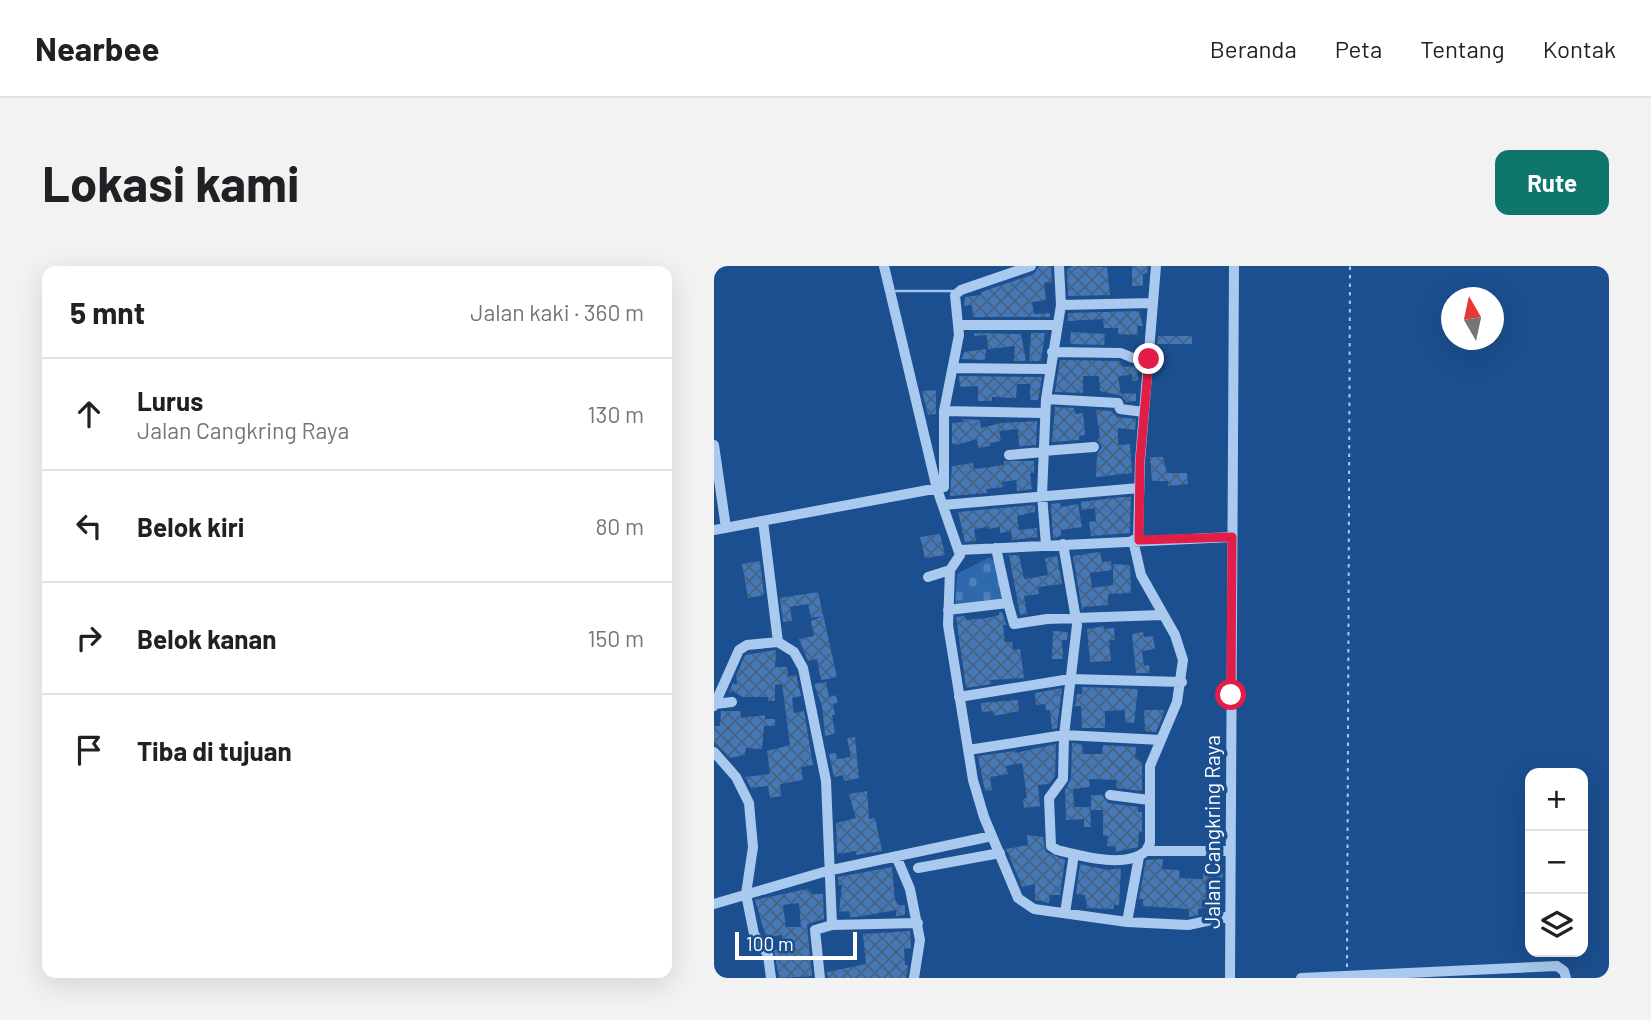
<!DOCTYPE html>
<html lang="id">
<meta charset="utf-8">
<style>
:root{--surface:#fff;--page:#f2f2f2;--text:#202124;--muted:#757577;--line:#e0e0e0;--accent:#0f766e}
body{margin:0;font-family:Barlow,sans-serif;background:var(--page);color:var(--text)}
.controls{position:absolute;right:21px;bottom:21px;display:grid;overflow:hidden;border-radius:14px;box-shadow:0 7px 28px #0002}
.controls button{width:63px;height:63px;display:grid;place-items:center;padding:0;border:0;border-bottom:2px solid var(--line);background:var(--surface);color:var(--text);font:35px sans-serif}
.compass{position:absolute;left:727px;top:21px;width:63px;height:63px;border-radius:50%;background:var(--surface);box-shadow:0 7px 28px #0002;rotate:351deg}
.scale{position:absolute;left:21px;bottom:18px;width:122px;box-sizing:border-box;padding-left:7px;border:4px solid #fff;border-top:0;font-size:19px;line-height:24px;white-space:nowrap;color:#fff;-webkit-text-stroke:5px #1b4f8f;paint-order:stroke}
.stop{position:absolute;width:21px;height:21px;margin:-16px;border:5px solid #e11d48;border-radius:50%;background:#fff}
.stop.end{background:#e11d48;border-color:#fff;box-shadow:0 2px 7px #0008}
.list{margin:0;padding:0;list-style:none}
h2{display:flex;justify-content:space-between;align-items:center;height:91px;margin:0;padding:0 28px;font-size:30px}
h2 small{font-size:23px;font-weight:400;color:var(--muted)}
.list li{display:grid;grid-template-columns:46px 1fr auto;gap:21px;align-items:center;box-sizing:border-box;height:112px;padding:0 28px;border-top:2px solid var(--line)}
.list b{display:block;font-size:26px;white-space:nowrap}
.list p{margin:0;font-size:23px;white-space:nowrap;color:var(--muted)}
.list em{font-size:23px;font-style:normal;color:var(--muted)}
.icon{flex:none;width:38px;height:38px;fill:none;stroke:currentColor;stroke-width:2;stroke-linecap:round;stroke-linejoin:round}
.map{position:relative;flex:none;width:895px;height:712px;overflow:hidden;border-radius:14px}
header{display:flex;align-items:center;gap:42px;box-sizing:border-box;height:98px;padding:0 35px;background:var(--surface);border-bottom:2px solid var(--line)}
header strong{font-size:33px}
nav{display:flex;gap:38px;margin-inline-start:auto;font-size:24px}
.intro{display:flex;align-items:center;justify-content:space-between;box-sizing:border-box;height:168px;padding:0 42px}
h1{margin:0;font-size:49px}
.button{padding:18px 32px;border-radius:14px;background:var(--accent);color:#fff;font-size:24px;font-weight:700}
main{display:flex;gap:42px;padding:0 42px}
aside{flex:1;background:var(--surface);border-radius:14px;box-shadow:0 7px 28px #0002}
.map>svg:first-child{display:block}
</style>
<header>
<strong>Nearbee</strong>
<nav><a>Beranda</a><a>Peta</a><a>Tentang</a><a>Kontak</a></nav>
</header>
<div class="intro"><h1>Lokasi kami</h1><a class="button">Rute</a></div>
<main>
<aside>
<h2>5 mnt<small>Jalan kaki · 360 m</small></h2>
<ul class="list">
<li><svg class="icon" aria-label="ahead" viewBox="0 0 24 24"><path d="M12 20V5M6 11l6-6 6 6"/></svg><div><b>Lurus</b><p>Jalan Cangkring Raya</p></div><em>130 m</em></li>
<li><svg class="icon" aria-label="left" viewBox="0 0 24 24"><path d="M17 20v-9H6M10 6l-5 5 5 5"/></svg><div><b>Belok kiri</b></div><em>80 m</em></li>
<li><svg class="icon" aria-label="right" viewBox="0 0 24 24"><path d="M7 20v-9h11M14 6l5 5-5 5"/></svg><div><b>Belok kanan</b></div><em>150 m</em></li>
<li><svg class="icon" aria-label="arrive" viewBox="0 0 24 24"><path d="M6 21V4h12l-3 4 3 4H6"/></svg><div><b>Tiba di tujuan</b></div></li>
</ul>
</aside>
<div class="map">
<svg width="895" height="712" viewBox="0 0 895 712">
<defs>
<pattern id="cemetery-stones" width="16" height="16" patternUnits="userSpaceOnUse" patternTransform="scale(1.75)"><rect width="16" height="16" fill="#2e69ad"/><path d="M2 7V4a2 2 0 0 1 4 0v3zM10 15v-3a2 2 0 0 1 4 0v3z" fill="#4d80b9"/></pattern>
<pattern id="building-cross-hatch" width="8" height="8" patternUnits="userSpaceOnUse" patternTransform="scale(1.75)"><rect width="8" height="8" fill="#4478b7"/><path d="M0 0l8 8M0 8l8-8" fill="none" stroke="#486282"/></pattern>
</defs>
<rect width="100%" height="100%" fill="#1b4f8f"/>
<path fill="url(#cemetery-stones)" d="M276,291L278,294L283,295L292,336L241,341L243,308Z"/>
<g fill="none" stroke-linecap="round" stroke-linejoin="round">
<path stroke="#9cc4f0" stroke-width="2.5" d="M182,25H240"/>
</g>
<path fill="url(#building-cross-hatch)" fill-rule="evenodd" d="M325,0H337L338,16L330,17L332,34L318,36L320,48L336,47V51H259L258,39L250,40L251,31L267,29V26L320,8Z
M360,0L393,1L396,29L354,30L353,3Z
M418,0H434L433,7L429,8V20H418Z
M425,45L429,60H423L424,69L404,68V62H390L389,53L354,55V47Z
M357,66L391,68L390,79L356,78Z
M260,67L307,68L312,95H300L301,80L274,83L273,69L260,70Z
M317,67H331L327,95H315Z
M444,70H478V78H443Z
M272,83L271,94L248,93L250,86Z
M346,94L405,95L409,101L423,100L424,115H418V108L404,111L407,128L422,127V135L412,136L408,130L386,125L385,110H369V127L341,126Z
M245,110H250L328,111L324,134H316V118H303L302,132L278,131V135H264V120L246,121Z
M222,124V148L214,149L208,125Z
M341,141L360,142L361,148L369,147L371,169L365,170V174L338,176Z
M382,144L398,145L404,151L422,153L421,164L404,162V179L416,178L418,207L382,211L383,188L388,181L383,174L386,171Z
M249,153L266,154L267,162L287,157L323,155L322,179L299,181L305,180L304,163L285,165L287,175L276,177V180L264,182L263,173L242,179L238,177V157L249,156Z
M436,191H449L453,207H473L474,218L454,220V215H438Z
M290,195H320V207H316L318,223L303,225L302,214L288,216L289,221L272,223L273,227L236,230L238,200L259,197L260,203L270,202L290,199Z
M408,231H417L416,267L377,270L375,256L382,255L381,242L367,244V236Z
M346,237L347,241L364,238L368,261L347,264V270L339,272L337,238Z
M321,239V246L303,250L305,264L323,262V271L298,274L297,265L286,267V261L274,263V261L260,263L262,275L251,276L244,246Z
M226,268L231,289L211,292L206,271Z
M386,286L388,296L397,295L398,304L376,307L378,322L399,319V298L416,299L417,327L394,328V339L370,341L368,344L359,290Z
M295,289H305L310,313L334,309L331,292L343,290L348,318L324,321L325,328L310,330L313,348L306,349Z
M46,295L50,329L34,332L28,298Z
M104,326L123,411L107,414L103,393L94,395L85,373L100,370L97,355L109,350L97,352L94,338L76,341L78,355L69,356L66,332Z
M285,346H288L292,359H289L291,376H298L299,384L306,383L310,412L276,414L277,418L252,422L242,351L251,350L252,354L273,352L285,349Z
M390,360V363L400,362L401,374H395L397,395L376,396L373,363Z
M339,365L354,366L353,374H348L349,393H338Z
M429,366L430,371L439,370L441,383L428,385L430,400L435,399L436,407H422L418,368Z
M62,384L61,401H73L74,411L82,409L87,430L78,432L80,447L90,445L99,499L87,501L89,514L66,518L67,530L56,532L54,520L37,522L31,511L56,508L53,485L76,479L68,418L61,419V435H54V431H29L18,425L15,427L19,417L23,419L22,410L31,389Z
M112,416L115,431L122,429L124,437L119,438L121,449H118L121,468L111,470L108,440L100,418Z
M368,421L424,423L420,457L411,456V444L391,445V462H368L367,440H361L363,428H368Z
M348,422L343,462L338,463L336,444H332L331,438L322,439L321,427Z
M304,434L305,445L280,450L279,445L268,446L267,437Z
M430,444H451L442,466L431,465Z
M7,445H27V452L51,449V453H61V460H50L48,483L32,482L31,489L16,492L0,476V460H6Z
M141,471L145,512L130,515L129,509L120,511L115,488L122,487L123,493L137,491L133,472Z
M358,477L368,478L369,488H388L389,479L422,481L421,492L428,496V525L402,522L403,514L375,513L376,521L359,523L360,541H376L377,561H370V553L352,554L351,524L357,513Z
M342,478L341,510L335,518L324,519L326,540L310,542L309,533L313,532L308,497L292,500L294,508L276,511L278,524L271,525L264,490L301,485V487Z
M153,525L155,553L161,552L168,585L142,589V585L123,588L122,557L142,552L135,528Z
M377,529H388L394,537L424,541V546H428V566H425L424,581L401,586L402,581L393,580L394,570L389,569V544H377Z
M313,569L329,571L332,586L351,594L346,629H336L335,637L321,634V618L308,621L294,587L292,583L314,579Z
M449,593L448,603L466,604L465,612L489,613V602H509V640L484,643V649L475,651V643L429,640V633H425L432,594Z
M366,598L394,604L407,602L405,639H400V643L373,642L371,629L362,628Z
M178,601L181,634L184,639H191V649L182,650V644L142,651H136L135,645L125,646L128,619H124V611Z
M93,623L98,628H109L110,653L93,658L98,710L65,712L60,684L68,683V669L52,671L41,634ZM85,637L87,661H72L69,639Z
M196,665L197,682L190,683L191,699H194L192,712H114L113,706L152,698L149,668Z"/>
<g fill="none" stroke-linecap="round" stroke-linejoin="round">
<path stroke="#a9c9ee" stroke-width="2" stroke-dasharray="3.5 5" stroke-linecap="butt" d="M633,701L636,0"/>
<path stroke="#a9c9ee" stroke-width="10" d="M170,0L223,223L246,289L236,304L214,311
M347,39L439,37
M245,59H343
M338,86L407,87L419,92L435,93
M240,102L335,103
M332,133L404,137L406,143L430,146
M230,145L331,147
M0,179L12,262
M329,185L380,181
M295,189L329,186
M229,239L425,222
M49,255L64,376L80,386L89,402L112,515L118,659L101,664L106,712
M0,264L230,221V145L245,69L241,29L247,24L317,0
M419,274L427,309L461,369L469,394L463,436L436,500V577L432,585
M424,274L426,195L442,0
M349,278L363,359L350,469L349,513L335,532L337,580L343,584C367,590 412,603 432,585H517
M332,279L328,229L332,133L347,39L345,0
M282,282L294,337
M245,284L518,271
M236,304L234,359L259,514L270,551L304,632L320,643L413,656L474,659L516,650
M234,344L294,337L300,358L333,353L447,349
M245,431L356,413L468,416
M1,438L18,436
M0,440L25,384L33,379L64,376
M254,484L350,469L447,474
M0,486L22,511L35,537L39,581L32,628L40,668L54,689L57,712
M396,529L435,534
M182,590L196,623L206,674L200,712
M204,602L286,587
M0,638L113,605L278,570
M351,647L360,588
M413,656L425,591
M118,659L204,657
M516,712L520,0
M587,712L843,700L850,705L852,712"/>
</g>
<g fill="none" stroke-linecap="round" stroke-linejoin="round">
<path stroke="#e11d48" stroke-width="9" d="M435,93L426,195L425,274L518,271L517,429"/>
</g>
<g text-anchor="middle" dominant-baseline="central" stroke-width="7" stroke-linejoin="round" paint-order="stroke">
<g font-size="21" fill="#fff" stroke="#1b4f8f">
<text transform="translate(497 566) rotate(-90)">Jalan Cangkring Raya</text>
</g>
</g>
</svg>
<div class="controls">
<button>+</button>
<button>−</button>
<button><svg class="icon" aria-label="layers" viewBox="0 0 24 24"><path d="M12 4l9 5-9 5-9-5zM3 14l9 5 9-5"/></svg></button>
</div>
<svg class="compass" viewBox="-18 -18 36 36"><path d="M0-13l5 13h-10z" fill="#e53935"/><path d="M0 13l5-13h-10z" fill="#757577"/></svg>
<div class="scale">100 m</div>
<div class="stop" style="left:517px;top:429px"></div>
<div class="stop end" style="left:435px;top:93px"></div>
</div>
</main>
